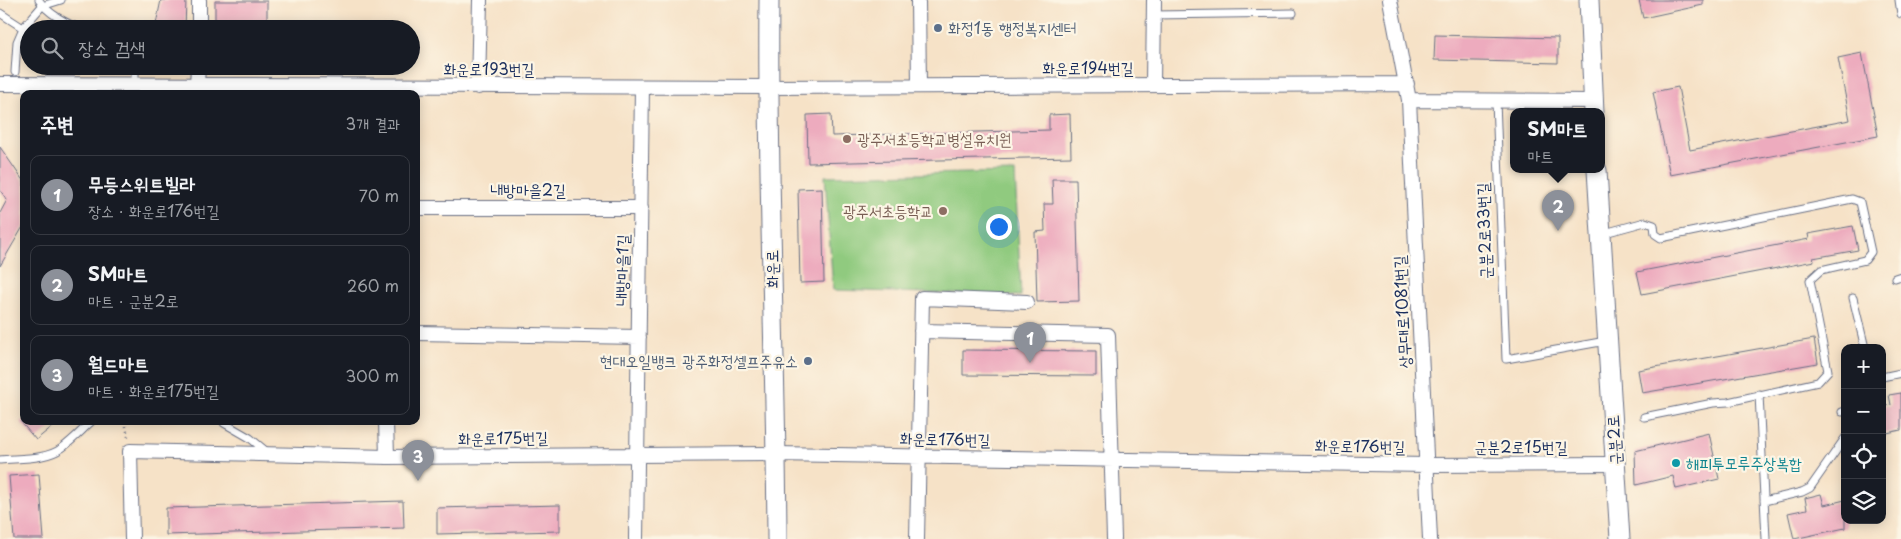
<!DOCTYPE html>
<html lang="ko">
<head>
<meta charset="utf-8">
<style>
	body { margin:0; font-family:"Playpen Sans","Poor Story",sans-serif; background:#20242c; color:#f1f3f6 }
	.controls { position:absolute; right:15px; bottom:15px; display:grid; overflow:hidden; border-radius:10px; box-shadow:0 2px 12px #0003 }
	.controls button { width:45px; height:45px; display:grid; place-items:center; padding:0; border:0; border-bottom:1px solid #363941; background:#171b24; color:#f1f3f6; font:25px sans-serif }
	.you { position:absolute; left:998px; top:226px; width:18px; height:18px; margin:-12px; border:4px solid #fff; border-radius:50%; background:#1a73e8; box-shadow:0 0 0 8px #1a73e833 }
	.badge { display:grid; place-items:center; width:32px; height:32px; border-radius:50%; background:#8c9099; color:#fff; font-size:16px; font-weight:700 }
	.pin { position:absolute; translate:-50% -41px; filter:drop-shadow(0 1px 2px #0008) }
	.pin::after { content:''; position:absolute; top:26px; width:18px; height:15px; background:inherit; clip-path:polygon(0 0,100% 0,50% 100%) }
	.popup { position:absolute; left:1510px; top:108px; width:95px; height:65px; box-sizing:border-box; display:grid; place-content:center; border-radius:10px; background:#171b24; filter:drop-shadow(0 1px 4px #0005); font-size:16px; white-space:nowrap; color:#9ea1a6 }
	.popup b { font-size:19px; color:#f1f3f6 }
	.popup::after { content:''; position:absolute; left:50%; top:100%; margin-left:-10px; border:10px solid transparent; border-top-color:#171b24 }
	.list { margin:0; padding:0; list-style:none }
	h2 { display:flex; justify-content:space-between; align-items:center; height:65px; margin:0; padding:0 20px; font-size:21px }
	h2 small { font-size:16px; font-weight:400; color:#9ea1a6 }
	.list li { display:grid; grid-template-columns:32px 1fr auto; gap:15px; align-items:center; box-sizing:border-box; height:80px; margin:0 10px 10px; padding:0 10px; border:1px solid #363941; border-radius:10px }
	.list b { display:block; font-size:19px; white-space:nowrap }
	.list p { margin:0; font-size:16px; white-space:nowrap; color:#9ea1a6 }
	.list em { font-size:16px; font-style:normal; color:#9ea1a6 }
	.icon { flex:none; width:28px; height:28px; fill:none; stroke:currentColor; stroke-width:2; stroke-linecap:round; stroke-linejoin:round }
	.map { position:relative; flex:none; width:1901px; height:539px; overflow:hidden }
	.search { position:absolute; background:#171b24; box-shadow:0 2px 12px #0003; left:20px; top:20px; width:400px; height:55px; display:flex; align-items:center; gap:12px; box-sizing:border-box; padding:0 18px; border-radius:28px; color:#9ea1a6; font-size:19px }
	.panel { position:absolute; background:#171b24; box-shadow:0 2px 12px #0003; left:20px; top:90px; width:400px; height:335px; border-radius:10px }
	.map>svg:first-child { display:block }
	.green { fill:#90ca7f; stroke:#567c6e }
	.building { fill:#edabbe }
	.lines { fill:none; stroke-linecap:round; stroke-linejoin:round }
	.lane-casing { stroke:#686e83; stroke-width:9 }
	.street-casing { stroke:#686e83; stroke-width:16 }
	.secondary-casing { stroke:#686e83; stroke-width:21 }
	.path { stroke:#686e83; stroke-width:2.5; stroke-dasharray:1 4; stroke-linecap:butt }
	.lane { stroke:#fff; stroke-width:7 }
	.street { stroke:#fff; stroke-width:14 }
	.secondary { stroke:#fff; stroke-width:19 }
	.service-dot { fill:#5c6f8a; stroke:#fcf5e5; stroke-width:2 }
	.education-dot { fill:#8d6e63; stroke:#fcf5e5; stroke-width:2 }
	.culture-dot { fill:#0f9aa8; stroke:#fcf5e5; stroke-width:2 }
	.labels { text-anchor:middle; stroke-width:4.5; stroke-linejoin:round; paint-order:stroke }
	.service-label { font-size:16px; fill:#4e5e75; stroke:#fcf5e5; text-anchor:start }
	.street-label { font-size:16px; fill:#1b2f5e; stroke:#fcf5e5 }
	.education-label { font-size:16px; fill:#785e54; stroke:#fcf5e5; text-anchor:start }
	.culture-label { font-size:16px; fill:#0d838f; stroke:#fcf5e5; text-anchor:start }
</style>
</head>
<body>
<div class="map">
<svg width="1901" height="539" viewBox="0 0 1901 539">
	<rect width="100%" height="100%" fill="#fcf5e5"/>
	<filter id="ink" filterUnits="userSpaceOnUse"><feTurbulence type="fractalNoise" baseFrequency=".02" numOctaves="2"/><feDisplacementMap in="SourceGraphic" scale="10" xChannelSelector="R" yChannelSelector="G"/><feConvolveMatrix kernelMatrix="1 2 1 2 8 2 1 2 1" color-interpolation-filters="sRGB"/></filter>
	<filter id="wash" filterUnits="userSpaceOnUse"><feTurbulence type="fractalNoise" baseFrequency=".0096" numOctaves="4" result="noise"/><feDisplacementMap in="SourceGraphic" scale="20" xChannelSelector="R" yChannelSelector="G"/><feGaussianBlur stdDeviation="1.12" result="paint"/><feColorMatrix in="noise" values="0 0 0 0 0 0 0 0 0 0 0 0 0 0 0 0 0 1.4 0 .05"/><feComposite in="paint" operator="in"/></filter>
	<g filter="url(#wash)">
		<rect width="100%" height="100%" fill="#f6e2c7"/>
		<path class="green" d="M1015,172L1021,296L833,290L825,176Z"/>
		<g id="blocks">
			<path class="building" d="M161,0H186L185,29H155Z
				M1639,0H1703V5L1643,18Z
				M215,1H267V29H215Z
				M1435,35L1558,38V63L1434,60Z
				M1862,53L1878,136L1670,175L1653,92L1678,87L1690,150L1850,120L1838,58Z
				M831,114L832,136L1049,130V115L1070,114L1071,157L808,163L807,115Z
				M0,147L24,182V225L0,266V213L7,200L0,190Z
				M1052,179H1076L1079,301L1037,302L1035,232L1045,231L1044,204H1053Z
				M822,188L824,282L800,283L798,189Z
				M1853,226L1858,250L1813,258L1814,261L1642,294L1637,272L1809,239L1808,234Z
				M1814,339L1818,363L1642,393L1638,370Z
				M963,350L1096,351V376L963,375Z
				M1901,393V430L1882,434V407L1891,405L1889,395Z
				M20,421H59L36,440Z
				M1709,433L1719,479L1676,489L1673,476L1636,485L1635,451Z
				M39,474L44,539H14L9,476Z
				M1821,494L1824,505L1845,500V528L1794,539L1788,513L1807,509L1805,498Z
				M403,501L404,528L166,535V508Z
				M560,505V531L437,534V508Z"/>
		</g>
	</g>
	<g filter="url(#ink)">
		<use href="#blocks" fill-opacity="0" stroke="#686e83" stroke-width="1"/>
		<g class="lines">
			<defs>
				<path id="lane" d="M39,0C47,13 68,25 83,29
					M1899,0L1901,14
					M0,13L23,28
					M1154,15L1293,13
					M15,72L17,42L23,28L42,6L61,0
					M135,77V66
					M1496,101L1506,359L1606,341
					M1601,234L1645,222L1654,225L1655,234L1661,238L1852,199L1860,202L1871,252L1865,260L1821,270L1810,280L1828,371L1818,382L1728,402L1713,403L1644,417
					M1895,278L1901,276
					M1853,298L1865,348
					M1882,377L1901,373
					M1759,394L1766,539
					M1842,412L1845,411
					M224,423L250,438L267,452
					M0,460C19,458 46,460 62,448C73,440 82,430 92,421
					M1764,501L1802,492L1810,488L1845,438"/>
				<path id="street" d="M918,0L919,86
					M1390,0L1409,100L1430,539
					M199,29V0
					M0,84L768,87L1407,84
					M197,85L198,66
					M1153,85L1154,0
					M478,87L480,0
					M1409,100L1594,101
					M416,208H641
					M921,331L1108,335L1114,539
					M416,333L639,337
					M386,421L387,457
					M132,539L130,451L387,457L776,454L1426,465L1615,464
					M636,539L642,87
					M917,539L922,298L1027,302"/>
				<path id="secondary" d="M769,0C767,180 776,359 777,539
					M1589,0L1594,112
					M1597,170L1620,539"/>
			</defs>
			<use href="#lane" class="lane-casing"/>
			<use href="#street" class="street-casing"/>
			<use href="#secondary" class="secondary-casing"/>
			<path class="path" d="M125,421L128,437"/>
			<use href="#lane" class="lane"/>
			<use href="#street" class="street"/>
			<use href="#secondary" class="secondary"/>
		</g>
	</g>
	<g class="service-dot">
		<circle cx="938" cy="28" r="5"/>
		<circle cx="808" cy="361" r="5"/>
	</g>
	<g class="education-dot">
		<circle cx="847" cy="139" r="5"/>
		<circle cx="943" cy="211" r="5"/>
	</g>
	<circle class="culture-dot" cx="1676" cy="463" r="5"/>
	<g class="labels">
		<g class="service-label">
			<text x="948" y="34">화정1동 행정복지센터</text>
			<text x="798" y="367" text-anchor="end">현대오일뱅크 광주화정셀프주유소</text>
		</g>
		<g class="street-label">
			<text x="1088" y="74">화운로194번길</text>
			<text x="489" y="75">화운로193번길</text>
			<text x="528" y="196">내방마을2길</text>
			<text transform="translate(1484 231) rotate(-92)" y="6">군분2로33번길</text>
			<text transform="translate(772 269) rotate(-91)" y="6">화운로</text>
			<text transform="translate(622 270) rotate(-89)" y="6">내방마을1길</text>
			<text transform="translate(1402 312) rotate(-93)" y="6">상무대로1081번길</text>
			<text transform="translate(503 438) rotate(-1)" y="6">화운로175번길</text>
			<text transform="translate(945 439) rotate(1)" y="6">화운로176번길</text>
			<text transform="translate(1614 440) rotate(-94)" y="6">군분2로</text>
			<text transform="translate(1360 446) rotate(1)" y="6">화운로176번길</text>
			<text x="1521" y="453">군분2로15번길</text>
		</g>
		<g class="education-label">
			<text x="857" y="145">광주서초등학교병설유치원</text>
			<text x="933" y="217" text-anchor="end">광주서초등학교</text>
		</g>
		<g class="culture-label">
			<text x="1686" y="469">해피투모루주상복합</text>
		</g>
	</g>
</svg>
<div class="controls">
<button>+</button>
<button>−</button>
<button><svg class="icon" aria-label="locate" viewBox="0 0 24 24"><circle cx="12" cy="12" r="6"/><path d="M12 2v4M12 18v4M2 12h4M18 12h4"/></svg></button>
<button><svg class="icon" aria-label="layers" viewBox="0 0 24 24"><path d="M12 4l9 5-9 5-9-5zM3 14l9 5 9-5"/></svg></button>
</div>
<div class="you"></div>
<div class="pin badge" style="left:1030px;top:363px">1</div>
<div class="pin badge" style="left:1558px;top:231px">2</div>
<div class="popup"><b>SM마트</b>마트</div>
<div class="pin badge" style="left:418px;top:481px">3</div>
<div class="search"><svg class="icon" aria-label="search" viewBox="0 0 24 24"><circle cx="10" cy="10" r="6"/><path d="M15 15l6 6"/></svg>장소 검색</div>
<section class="panel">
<h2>주변<small>3개 결과</small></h2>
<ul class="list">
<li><span class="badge">1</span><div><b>무등스위트빌라</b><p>장소 · 화운로176번길</p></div><em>70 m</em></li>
<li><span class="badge">2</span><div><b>SM마트</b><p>마트 · 군분2로</p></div><em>260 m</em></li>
<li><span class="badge">3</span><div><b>월드마트</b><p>마트 · 화운로175번길</p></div><em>300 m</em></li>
</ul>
</section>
</div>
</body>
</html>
